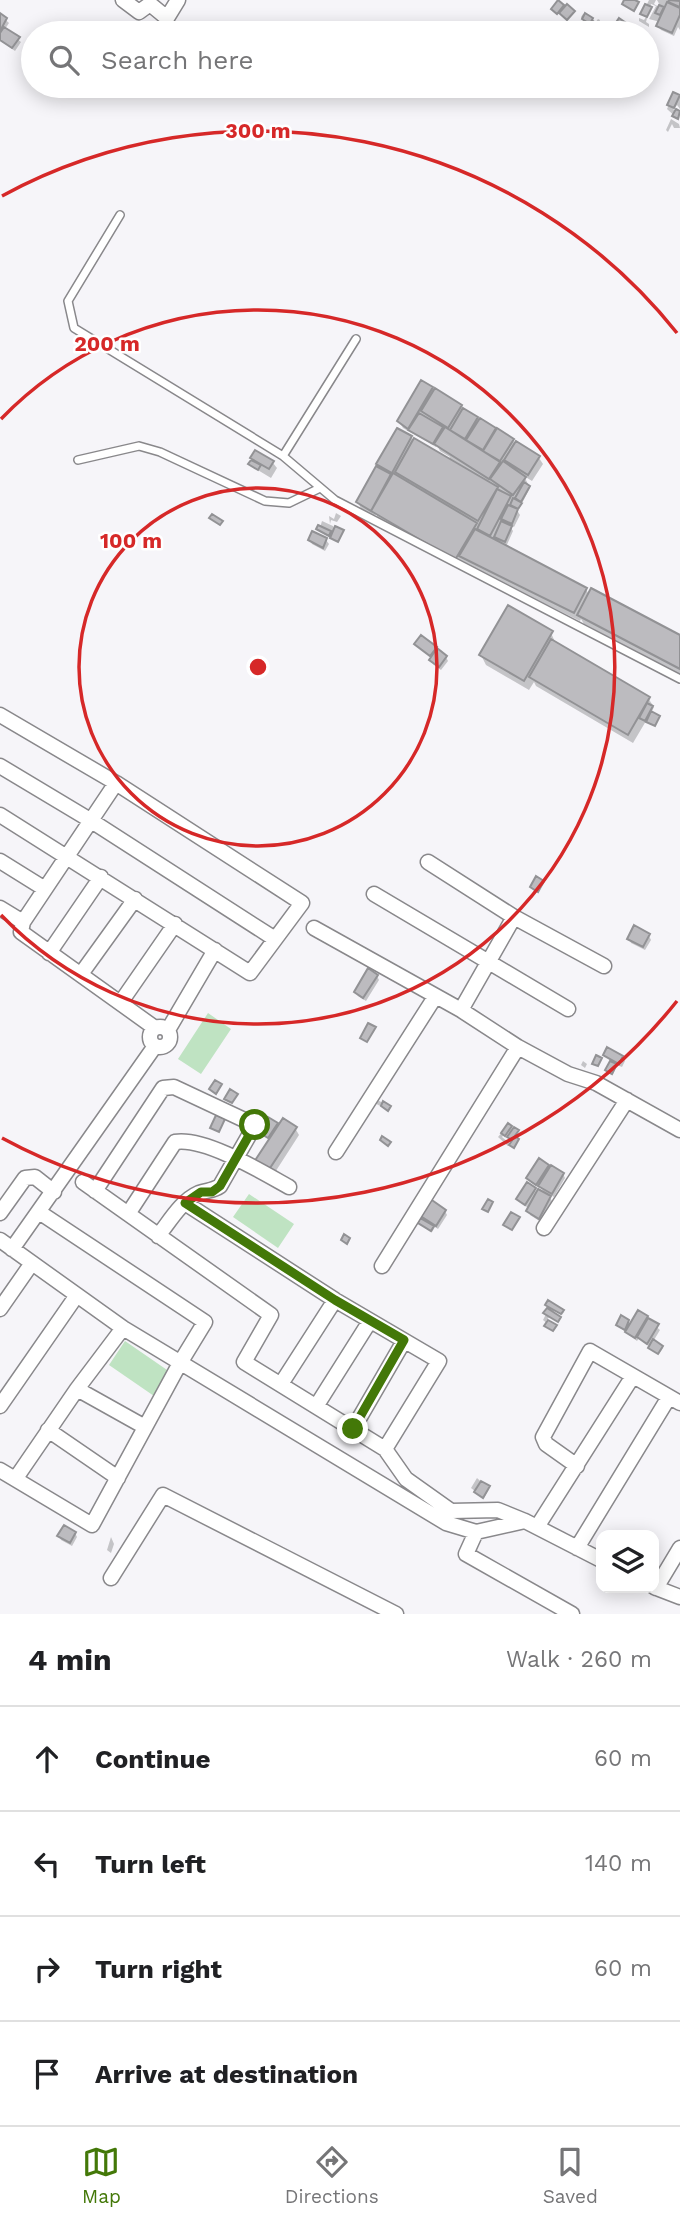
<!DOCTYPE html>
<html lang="en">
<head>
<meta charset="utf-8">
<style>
	body { margin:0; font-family:"Work Sans",sans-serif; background:#f2f2f2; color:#202124 }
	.controls { position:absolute; right:21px; bottom:21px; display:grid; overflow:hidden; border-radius:14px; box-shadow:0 4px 18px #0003 }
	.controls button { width:63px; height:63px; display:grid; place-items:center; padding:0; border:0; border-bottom:2px solid #e0e0e0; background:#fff; color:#202124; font:35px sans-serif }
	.stop { position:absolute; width:21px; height:21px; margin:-16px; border:5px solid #437808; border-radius:50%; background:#fff }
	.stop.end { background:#437808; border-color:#fff; box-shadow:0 2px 7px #0008 }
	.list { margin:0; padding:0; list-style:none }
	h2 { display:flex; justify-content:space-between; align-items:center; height:91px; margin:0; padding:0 28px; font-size:30px }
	h2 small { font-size:23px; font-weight:400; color:#757577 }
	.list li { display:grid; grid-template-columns:46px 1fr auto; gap:21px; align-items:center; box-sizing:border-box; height:105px; padding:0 28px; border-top:2px solid #e0e0e0 }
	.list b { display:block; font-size:26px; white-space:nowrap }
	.list em { font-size:23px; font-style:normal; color:#757577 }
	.icon { flex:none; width:38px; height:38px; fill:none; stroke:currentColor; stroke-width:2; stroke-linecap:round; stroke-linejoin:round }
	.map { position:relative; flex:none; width:680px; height:1614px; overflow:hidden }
	.search { position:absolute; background:#fff; box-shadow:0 4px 18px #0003; left:21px; right:21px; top:21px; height:77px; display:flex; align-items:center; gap:18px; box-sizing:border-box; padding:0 24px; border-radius:38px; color:#757577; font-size:26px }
	.sheet { height:511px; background:#fff }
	nav { display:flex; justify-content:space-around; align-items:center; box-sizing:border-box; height:98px; border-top:2px solid #e0e0e0; background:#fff; font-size:19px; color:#757577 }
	nav a { display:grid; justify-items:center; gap:4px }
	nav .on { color:#437808 }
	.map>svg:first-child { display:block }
	.green { fill:#bfe3c2 }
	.shadow { fill:#0003; fill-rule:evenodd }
	.building { fill:#bcbbbf; stroke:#929295; stroke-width:2 }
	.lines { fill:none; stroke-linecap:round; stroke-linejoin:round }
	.service-casing { stroke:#89888b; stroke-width:10 }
	.minor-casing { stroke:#89888b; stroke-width:17 }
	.service { stroke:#fff; stroke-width:7 }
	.minor { stroke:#fff; stroke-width:14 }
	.route { stroke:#437808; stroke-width:9 }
	.ring { fill:none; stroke:#d62828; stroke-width:3.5 }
	.centre { fill:#d62828; stroke:#fff; stroke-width:3.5 }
	.ring-label { font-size:21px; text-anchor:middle; font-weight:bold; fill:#d62828; stroke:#fff; stroke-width:5; stroke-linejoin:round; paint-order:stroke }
</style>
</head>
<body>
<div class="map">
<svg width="680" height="1614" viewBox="0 0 680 1614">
	<rect width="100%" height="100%" fill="#f6f5f9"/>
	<path class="green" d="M208,1013L231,1029L201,1074L178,1059Z
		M249,1194L294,1224L278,1248L233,1217Z
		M125,1341L170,1372L154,1396L109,1365Z"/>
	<path class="shadow" d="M649,0H656L654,4L662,9L657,0H680V30L678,27L674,36L661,30L658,26L660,22L649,19L656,6L651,4L646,22L649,24V27L639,21V18L644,20L646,17L642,14Z
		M583,14L592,19L595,23L598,19L600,20L598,26L601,31H604L609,24L613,29L631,28L633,33H613L612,28L607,33H589L578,26L581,22H584L581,17ZM587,20L593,24L590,29L584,25Z
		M0,15L9,23L5,29L21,42L15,51L0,40Z
		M674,94L680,98V109L677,105L673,109L680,113L679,120L667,109Z
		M671,119L679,124L680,128H674L672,124L668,132L666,130Z
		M432,388L434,392L435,390L461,407L513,440L515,445L539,458L543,464L532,481L524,476L530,488L519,509L515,507L520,515L514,527L509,525L513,531L506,547L586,589L589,595L680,637V674L584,624L581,619L580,621L464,564L379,520L376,514L375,516L361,509L358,502L383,471L378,464L411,438L414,442L448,460L450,457L440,451L437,445L436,447L403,428L399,421Z
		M253,458L273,463L277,468L271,478L251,466L256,465Z
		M336,513L341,516L337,522L331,520L330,524L329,516L334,519Z
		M322,521L333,526L335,530L343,532L339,542L330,535L319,531Z
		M310,540H326L329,544L325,551L312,544Z
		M551,633L556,644L648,698L654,707L651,713L658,717L653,725L646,721L633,743L536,686L534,682L529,690L486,665L481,655Z
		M421,638L446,657L448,661L441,670L433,664L432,658L419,648L416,644Z
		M649,936L651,940L645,950L631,943L629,939Z
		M377,976L379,980L366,1001L358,996L356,992Z
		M605,1055L622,1057L625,1061L622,1067L617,1065L613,1074L607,1070L611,1061Z
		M583,1061L587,1064L585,1068L581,1065Z
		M374,1098L390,1107L389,1111L373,1102Z
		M277,1125L279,1128H295L299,1135L272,1177L260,1169L271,1141L261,1132Z
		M508,1125L510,1127L502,1137L515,1148L509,1144L508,1146L498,1137Z
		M548,1166L550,1170L563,1174L565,1178L554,1197L547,1193L552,1201L541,1222L530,1215L529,1209L518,1199L535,1190L537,1194L546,1195L540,1186L539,1188L528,1178Z
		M445,1211L447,1215L438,1229L435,1227L432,1232L420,1223L426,1224L421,1215Z
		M549,1303L564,1312L562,1315L555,1310L552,1313L560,1318L559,1322L550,1316L546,1321L555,1326L554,1331L547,1327L548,1324L543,1320L548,1310H554L548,1306Z
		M639,1312L660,1330L654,1340L663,1348L659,1354L639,1338L637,1341L618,1326L628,1322L631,1326Z
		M477,1478L489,1489L484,1498L471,1488Z
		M75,1533L77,1537L72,1546L61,1540L59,1536Z
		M111,1537L114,1544L111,1553L107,1550Z"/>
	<path class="building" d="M558,0L564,5L557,14L551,9Z
		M624,0H635L639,2L634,11L622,4Z
		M669,0L680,1V7L668,2Z
		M667,2L680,8V15L672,33L656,26Z
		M567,4L575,11L567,20L559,13Z
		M645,4L652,7L647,17L640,14Z
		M659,5L664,7L660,15L655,13Z
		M0,13L7,18L0,31Z
		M585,13L593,18L590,24L582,19Z
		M619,18L632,27L628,33H616L611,30Z
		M593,21L600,26L597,30L590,26Z
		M4,27L20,37L12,48L0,40V33Z
		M673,92L680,95L674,108L667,105Z
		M676,109L680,111L678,119L672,116Z
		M421,380L433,387L408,429L397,421Z
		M435,388L462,405L448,428L421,411Z
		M463,408L478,417L465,439L450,430Z
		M419,413L443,427L433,444L408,430Z
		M480,418L496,428L483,450L466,440Z
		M445,427L500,462L489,479L434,444Z
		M397,428L412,436L392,473L376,464Z
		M497,428L514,439L500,461L483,451Z
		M414,438L498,487L478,521L395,472Z
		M516,441L540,456L528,475L504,460Z
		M255,450L274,461L269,469L250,458Z
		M251,460L261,465L258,470L248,464Z
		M503,461L526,477L513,495L490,479Z
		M376,466L391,474L371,511L356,502Z
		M393,473L477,523L455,560L371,511Z
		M524,482L530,486L521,502L515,498Z
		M497,489L511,496L490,536L477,529Z
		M513,498L522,503L518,509L510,505Z
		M508,505L518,509L512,524L501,519Z
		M212,514L223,521L220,525L209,518Z
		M501,521L512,526L505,542L494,537Z
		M318,525L331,531L329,536L316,529Z
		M335,526L344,530L338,542L330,538Z
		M475,529L587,588L574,613L459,556Z
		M312,531L327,538L323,548L308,540Z
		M591,588L680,635V669L577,615Z
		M508,605L553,631L524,681L479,655Z
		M421,635L437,647L430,656L414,644Z
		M551,639L650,697L628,735L529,677Z
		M437,648L447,656L439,667L429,660Z
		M647,703L653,706L645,721L639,718Z
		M651,711L660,716L655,726L646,722Z
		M536,876L544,881L538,892L530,887Z
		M634,925L650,934L643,947L627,939Z
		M368,968L378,975L363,998L354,992Z
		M368,1023L376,1027L367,1042L360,1038Z
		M607,1047L623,1056L619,1064L603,1055Z
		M596,1055L602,1058L598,1066L592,1064Z
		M610,1061L617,1064L612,1074L605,1070Z
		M215,1080L222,1084L216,1094L209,1089Z
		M230,1089L238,1094L232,1103L224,1099Z
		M383,1101L391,1106L388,1111L381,1106Z
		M216,1115L225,1119L219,1132L210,1128Z
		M268,1117L278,1123L268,1138L258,1132Z
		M283,1118L297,1127L268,1171L254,1162Z
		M508,1123L512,1126L505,1136L501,1133Z
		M514,1127L519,1130L512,1140L507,1137Z
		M382,1136L391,1142L388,1146L380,1140Z
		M515,1136L519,1139L514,1148L509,1145Z
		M539,1158L549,1165L536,1185L526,1178Z
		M551,1165L564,1173L552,1194L538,1186Z
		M527,1182L536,1188L525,1205L516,1199Z
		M538,1189L551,1196L539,1219L526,1211Z
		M429,1198L446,1210L436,1226L419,1215Z
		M488,1199L493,1202L488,1212L482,1209Z
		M511,1212L520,1217L512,1230L503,1225Z
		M420,1218L434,1226L431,1231L418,1223Z
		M344,1234L350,1238L347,1244L341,1240Z
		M548,1300L564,1310L561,1314L545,1305Z
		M547,1308L561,1317L558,1322L543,1313Z
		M638,1310L648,1316L635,1338L625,1332Z
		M621,1315L629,1320L625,1330L616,1325Z
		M648,1318L659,1324L647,1344L637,1337Z
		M548,1320L557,1325L553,1331L544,1326Z
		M653,1339L663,1346L658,1354L648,1348Z
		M481,1481L490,1486L483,1498L474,1492Z
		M64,1525L76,1532L70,1543L57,1536Z"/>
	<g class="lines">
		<defs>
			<path id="service" d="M120,215L68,301L74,328L283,456
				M356,339L283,456L335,500L680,679
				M78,460L139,446L160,452L265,501L289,503L320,488"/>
			<path id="minor" d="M123,0L139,12L150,4L167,18L178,0
				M0,715L116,783L302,903L250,973L0,815
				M0,766L90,820L275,939
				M116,783L23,922L21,932L155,1028
				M0,861L45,889
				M428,862L514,917L604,966
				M374,894L568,1009
				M0,908L23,922
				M314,928L461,1010L518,1047L568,1074L596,1083L680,1130
				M49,953L101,877
				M81,974L135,899
				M121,1002L175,924
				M461,1010L514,917
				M150 1037a10 10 0 1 1 20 0a10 10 0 1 1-20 0Z
				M168,1030L215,950
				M336,1152L435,997
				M83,1182L271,1315L244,1362L385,1449L406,1479L451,1511L498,1510L525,1521L601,1560
				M95,1191L163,1088L174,1087L255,1125L220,1186C213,1191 207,1190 199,1193C181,1201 170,1221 158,1236
				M185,1203L335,1300L439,1361L385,1449
				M0,1213L25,1178L35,1177L54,1192
				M128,1214L175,1142C205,1137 262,1172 289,1187
				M544,1228L627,1100
				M0,1240L123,1328L446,1523L476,1532L525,1521
				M12,1249L155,1046
				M382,1266L518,1047
				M0,1309L32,1263
				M281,1384L335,1300
				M77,1389L145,1427
				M317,1405L370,1321
				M0,1406L77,1295
				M353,1429L404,1341
				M48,1430L118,1478
				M577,1466L546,1444L543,1437L590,1351L680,1403
				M0,1470L92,1525L180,1363L205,1322L39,1212
				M16,1478L77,1389L123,1328
				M537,1527L633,1376
				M476,1532L466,1554L572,1614
				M577,1548L669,1397
				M111,1578L163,1495L396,1614
				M654,1587L680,1597
				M656,1588L680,1548"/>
		</defs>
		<use href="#service" class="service-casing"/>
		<use href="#minor" class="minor-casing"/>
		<use href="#service" class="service"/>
		<use href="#minor" class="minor"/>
	</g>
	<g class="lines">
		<path class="route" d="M255,1125L220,1186L212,1192H201L185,1203L335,1300L404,1340L353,1429"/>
	</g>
	<g class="ring">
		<circle cx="258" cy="667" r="179"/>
		<path d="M1 419A357 357 0 1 1 1 915"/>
		<path d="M677 1001A536 536 0 0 1 2 1138M2 196A536 536 0 0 1 677 333"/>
	</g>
	<circle cx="258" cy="667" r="10" class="centre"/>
	<g class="ring-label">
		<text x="258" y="138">300 m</text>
		<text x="107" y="351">200 m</text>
		<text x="131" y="548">100 m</text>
	</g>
</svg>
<div class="controls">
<button><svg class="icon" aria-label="layers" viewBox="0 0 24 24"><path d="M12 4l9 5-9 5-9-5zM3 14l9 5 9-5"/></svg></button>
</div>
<div class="stop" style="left:255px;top:1125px"></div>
<div class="stop end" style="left:353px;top:1429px"></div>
<div class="search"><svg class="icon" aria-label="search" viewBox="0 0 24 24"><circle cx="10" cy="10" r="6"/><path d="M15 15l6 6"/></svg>Search here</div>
</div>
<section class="sheet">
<h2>4 min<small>Walk · 260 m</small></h2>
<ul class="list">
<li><svg class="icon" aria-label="ahead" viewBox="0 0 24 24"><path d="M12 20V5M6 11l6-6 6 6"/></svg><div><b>Continue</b></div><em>60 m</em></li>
<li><svg class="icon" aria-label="left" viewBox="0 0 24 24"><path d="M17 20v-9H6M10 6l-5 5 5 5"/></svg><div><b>Turn left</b></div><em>140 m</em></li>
<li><svg class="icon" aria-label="right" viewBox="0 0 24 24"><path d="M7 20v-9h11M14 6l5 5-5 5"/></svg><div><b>Turn right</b></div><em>60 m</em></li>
<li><svg class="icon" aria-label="arrive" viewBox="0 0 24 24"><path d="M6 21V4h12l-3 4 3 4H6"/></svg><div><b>Arrive at destination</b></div></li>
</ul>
</section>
<nav>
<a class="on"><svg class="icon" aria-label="map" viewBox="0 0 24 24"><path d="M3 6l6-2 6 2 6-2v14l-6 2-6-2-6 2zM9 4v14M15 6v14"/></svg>Map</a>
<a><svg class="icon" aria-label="directions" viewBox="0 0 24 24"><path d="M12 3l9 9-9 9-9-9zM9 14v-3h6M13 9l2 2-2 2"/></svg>Directions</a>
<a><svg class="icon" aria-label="saved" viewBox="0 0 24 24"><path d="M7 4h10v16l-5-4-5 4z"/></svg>Saved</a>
</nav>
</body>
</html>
